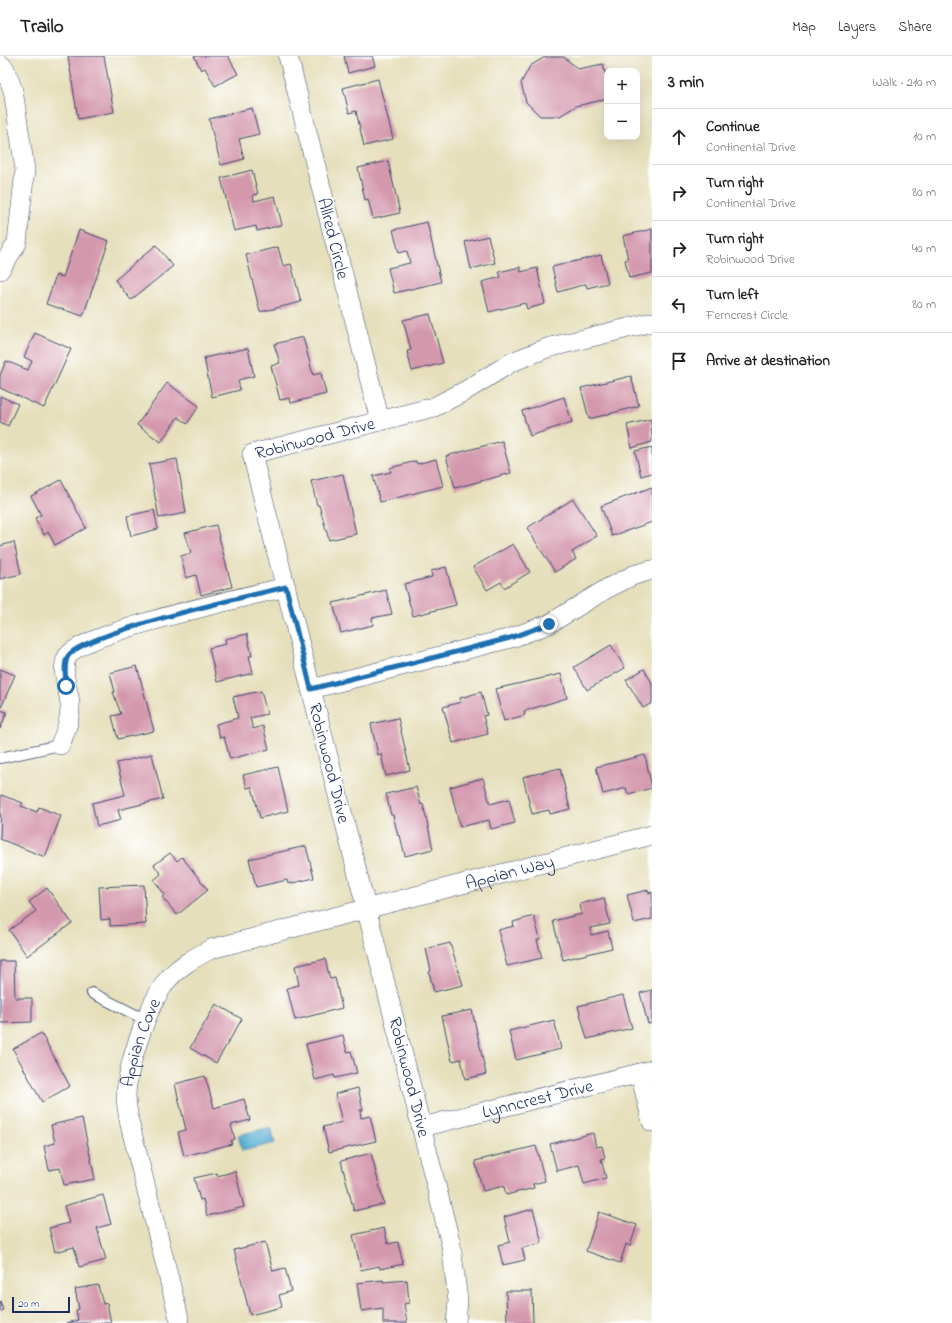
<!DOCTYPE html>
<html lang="en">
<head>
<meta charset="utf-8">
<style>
	body { margin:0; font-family:"Indie Flower",sans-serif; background:#f6f6f6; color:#222 }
	.controls { position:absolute; right:12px; top:12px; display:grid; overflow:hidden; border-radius:8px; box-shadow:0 4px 16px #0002 }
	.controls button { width:36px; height:36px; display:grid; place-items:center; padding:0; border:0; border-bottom:1px solid #e0e0e0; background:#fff; color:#222; font:20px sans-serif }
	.scale { position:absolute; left:12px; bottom:10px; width:58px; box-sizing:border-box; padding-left:4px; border:2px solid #1b2f5e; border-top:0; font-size:11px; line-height:14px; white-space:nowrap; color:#1b2f5e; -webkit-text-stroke:3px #fff; paint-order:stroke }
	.stop { position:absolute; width:12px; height:12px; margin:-9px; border:3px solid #1f6fb2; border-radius:50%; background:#fff }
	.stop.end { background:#1f6fb2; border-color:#fff; box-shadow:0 1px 4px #0008 }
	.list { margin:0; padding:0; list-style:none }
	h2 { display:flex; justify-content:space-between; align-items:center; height:52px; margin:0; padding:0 16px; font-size:17px }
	h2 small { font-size:13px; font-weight:400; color:#767676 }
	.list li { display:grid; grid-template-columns:26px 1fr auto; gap:12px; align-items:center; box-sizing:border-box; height:56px; padding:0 16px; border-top:1px solid #e0e0e0 }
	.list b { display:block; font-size:15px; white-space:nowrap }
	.list p { margin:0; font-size:13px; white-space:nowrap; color:#767676 }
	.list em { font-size:13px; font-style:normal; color:#767676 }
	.icon { flex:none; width:22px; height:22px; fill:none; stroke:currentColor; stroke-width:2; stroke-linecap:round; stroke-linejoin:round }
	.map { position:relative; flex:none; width:652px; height:1267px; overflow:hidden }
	header { display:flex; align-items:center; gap:24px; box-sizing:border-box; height:56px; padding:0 20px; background:#fff; border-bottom:1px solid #e0e0e0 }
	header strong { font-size:19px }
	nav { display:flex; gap:22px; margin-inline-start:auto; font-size:14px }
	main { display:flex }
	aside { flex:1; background:#fff }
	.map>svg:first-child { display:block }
	.water { fill:#55add2; stroke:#386e98 }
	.building { fill:#d498ad }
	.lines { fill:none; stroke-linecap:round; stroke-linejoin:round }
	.lane-casing { stroke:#39496c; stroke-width:12 }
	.street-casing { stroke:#39496c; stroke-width:20 }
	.lane { stroke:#fff; stroke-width:10 }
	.street { stroke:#fff; stroke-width:19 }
	.route { stroke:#1f6fb2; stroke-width:5 }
	.labels { text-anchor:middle; stroke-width:3.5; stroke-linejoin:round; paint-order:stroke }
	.street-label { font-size:18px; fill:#1b2f5e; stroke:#fff }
</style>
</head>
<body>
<header>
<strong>Trailo</strong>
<nav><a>Map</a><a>Layers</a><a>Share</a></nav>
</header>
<main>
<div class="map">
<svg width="652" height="1267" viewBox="0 0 652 1267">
	<rect width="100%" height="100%" fill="#fff"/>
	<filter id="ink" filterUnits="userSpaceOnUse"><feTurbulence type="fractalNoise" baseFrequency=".025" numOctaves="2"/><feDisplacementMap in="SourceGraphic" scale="8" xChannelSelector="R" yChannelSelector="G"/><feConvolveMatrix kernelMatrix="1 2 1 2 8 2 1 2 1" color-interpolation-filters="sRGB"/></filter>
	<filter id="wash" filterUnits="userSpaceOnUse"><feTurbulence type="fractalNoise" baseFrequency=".012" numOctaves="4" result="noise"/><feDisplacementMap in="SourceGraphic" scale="16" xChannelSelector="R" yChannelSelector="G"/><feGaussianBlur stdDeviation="0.9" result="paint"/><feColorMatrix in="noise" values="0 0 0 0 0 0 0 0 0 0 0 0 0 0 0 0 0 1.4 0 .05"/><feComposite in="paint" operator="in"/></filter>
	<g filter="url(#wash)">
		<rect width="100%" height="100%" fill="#e6dfbb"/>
		<path class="water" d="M271,1071L275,1087L242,1095L238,1079Z"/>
		<g id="blocks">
			<path class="building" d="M68,0H104L114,56L78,63Z
				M194,0H228L238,18L215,30L205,12L201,14Z
				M344,0H372L375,10L348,17Z
				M545,1H564L578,13L603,8L607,26V43L576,50L560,60H540L526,46L521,27L530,10Z
				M378,23L393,83L364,90L356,55L349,57L343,32Z
				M252,52L259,78L239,83L244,103L221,109L209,63Z
				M388,105L400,157L373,163L368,143L365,144L358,112Z
				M252,114L258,138L253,139L254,145L275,140L282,169L257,175L256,170L234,175L221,122Z
				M427,166L441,226L394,237L388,212L410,207L407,195L399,197L393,174Z
				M652,173V217L629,222L625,204L628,203L623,180Z
				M79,174L109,185L83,260L46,248L56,219L63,221Z
				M488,180L495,207L471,213L465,186Z
				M156,189L173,210L131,244L115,224Z
				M278,191L283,210L291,208L301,246L260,256L246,199Z
				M601,199L608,227L587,232L586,228L558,236L552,211Z
				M520,211L521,216L537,212L545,248L527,253L525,247L489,256L482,226L501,221L499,216Z
				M430,258L443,307L412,315L407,295L411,294L403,264Z
				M35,277L71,293L44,352L0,332V319L6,305L28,314L32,305L24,301Z
				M303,281L313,319L321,317L326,338L291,347L290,342L280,344L271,310L280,307L274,288Z
				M248,292L254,320L238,324L240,334L212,341L204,302Z
				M631,320L639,350L589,363L581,332Z
				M167,327L199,350L187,368L178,361L161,386L137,369Z
				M0,340L18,348L8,370L0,366Z
				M564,341L572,366L530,380L522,355Z
				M651,363L652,386L632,392L627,369Z
				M502,385L511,417L455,432L446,400Z
				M652,391V417L641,420L635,395Z
				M177,403L186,457L159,462L149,408Z
				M436,403L443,430L380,446L373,420L391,416L390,412L416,405L417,408Z
				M343,418L356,478L329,484L319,449H317L311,425Z
				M61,424L86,472L55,489L48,476L44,479L35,462L41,459L31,440Z
				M652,431V466L612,480L601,450Z
				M573,443L597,480L572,496L576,503L555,516L527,472Z
				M154,454L158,473L131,480L127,460Z
				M216,469L232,531L201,539L196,519L186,522L181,500L191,497L185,477Z
				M14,486L21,518L0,523V490Z
				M513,488L530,516L504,532L501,526L487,534L473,511Z
				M446,511L456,549L413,560L404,528L432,521L431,515Z
				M386,534L392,558L372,562L373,569L341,577L333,547Z
				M247,578L252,600H249L253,617L217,626L209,592L226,588L225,583Z
				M611,589L625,612L587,634L574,611Z
				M137,610L154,675L118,683L112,660L121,658L113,636H115L110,617Z
				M0,613L15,619L0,654L7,656L0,673Z
				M644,613L652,627V647L643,652L626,624Z
				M561,618L567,642L524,655L525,659L504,665L495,633Z
				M261,635L267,658L250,662L253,673L263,670L269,693L230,703L224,681L220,682L216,668L238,662L233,641Z
				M481,636L487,659L483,660L488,678L453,687L443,651L461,646L460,642Z
				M398,662L410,714L386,720L381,698L378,699L371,668Z
				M152,698L163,743L118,754L121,764L97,770L92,747L125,739L117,707Z
				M645,699L652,732L628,738L626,732L603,738L596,711Z
				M278,711L288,755L260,762L252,731L247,732L243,719Z
				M560,712L570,753L550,758L549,754L532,758L523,721Z
				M483,722L490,748L509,743L515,767L491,773L489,764L460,771L450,731Z
				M416,731L421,749L423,748L433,793L405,800L400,779L398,780L393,759H391L386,738Z
				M1,739L23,747L21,750L37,756L39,751L61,760L45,801L0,783Z
				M306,790L314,822L288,828L287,824L256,831L249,803Z
				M170,797L177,805L182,801L208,834L177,859L162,841L165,839L154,824L161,818L154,809Z
				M144,829L146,868L110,870V863L101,864L99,831Z
				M47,832L72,867L27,900L9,874L36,855L29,846Z
				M648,834V837L652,836V863L634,867L627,839Z
				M604,842L610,868L590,872L591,879L608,875L612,892L563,904L553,865L582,858L580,848Z
				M534,860L540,883L537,884L542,902L507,910L498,874L514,870L513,866Z
				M450,887L463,929L434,936L429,916L431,915L426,893Z
				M325,903L330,923L335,922L342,952L295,964L287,932L299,929L295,910Z
				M0,905H14L15,942H32V966L0,967Z
				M652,934V967L648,968L640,937Z
				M623,939L632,972L587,983L578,950Z
				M216,948L242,963L216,1007L190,992Z
				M472,954L486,1018L465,1023L461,1003L452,1005L442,960Z
				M554,964L561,993L516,1004L509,975Z
				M41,977L70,1030L42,1046L13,993Z
				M343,979L347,996L351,995L357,1017L335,1022L334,1019L315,1024L306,988Z
				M205,1020L214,1052L244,1043L250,1064L231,1069L235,1083L231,1085L232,1088L184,1100L178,1076L186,1074L175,1028Z
				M358,1032L363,1054H360L361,1062L370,1060L376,1085L329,1096L323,1071L342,1066L335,1038Z
				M82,1062L95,1123L64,1129L60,1112L49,1114L44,1090L55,1087L51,1069Z
				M593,1077L596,1091L602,1090L605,1102L601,1103L606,1122L584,1128L579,1109L557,1115L550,1088Z
				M536,1090L545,1125L533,1128L534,1132L506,1139L504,1130L483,1135L475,1105Z
				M371,1097L384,1148L354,1155L341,1105Z
				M235,1115L244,1151L207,1160L203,1143L200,1144L194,1122L217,1117L218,1120Z
				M103,1139L111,1168L97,1172L106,1204L79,1211L74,1191L55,1196L49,1172L69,1167L64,1150Z
				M533,1153L542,1187L522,1192L525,1204L503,1209L498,1189L510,1186L504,1161Z
				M599,1156L637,1169L630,1190L626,1188L620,1207L586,1195Z
				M384,1172L388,1188L398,1186L403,1208L380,1213L379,1210L361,1214L353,1179Z
				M265,1186L273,1215L285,1212L291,1235L279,1239L282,1251L250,1259L234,1194Z
				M383,1224V1226L407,1224L409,1247L404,1248L407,1267H383V1252L361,1255L357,1227Z
				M98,1229L103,1248L107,1247L111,1267H67L78,1264L76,1254L79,1253L75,1233Z
				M506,1235H532L533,1267H507Z
				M0,1245L3,1254L0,1255Z"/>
		</g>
	</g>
	<g filter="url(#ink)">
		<use href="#blocks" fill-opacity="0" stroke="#39496c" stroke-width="1"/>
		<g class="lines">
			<defs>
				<path id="lane" d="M0,702L60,689
					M92,937L146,964"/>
				<g id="street">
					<path id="s1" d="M288,0L380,365"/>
					<path d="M0,8L5,13L13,34L25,114L17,187L0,214"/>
					<path d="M311,633L511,582L549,568L608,532L634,519L652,514"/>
					<path d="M60,689C65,677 71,663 70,648C69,634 60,615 67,601C80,577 253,539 286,531"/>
					<path d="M640,1017L652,1066"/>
					<path id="s2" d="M422,1071L652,1014"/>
					<path id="s3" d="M179,1262L130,1069C128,1059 126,1048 126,1038C128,1008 147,952 165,927C177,911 194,902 211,893L652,779"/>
					<path id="s4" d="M456,1267L458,1245L451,1189L252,398L434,351L465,335L512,306L547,292L652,266"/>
				</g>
			</defs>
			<use href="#lane" class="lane-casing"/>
			<use href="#street" class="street-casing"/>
			<use href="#lane" class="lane"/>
			<use href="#street" class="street"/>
		</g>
	</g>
	<g class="lines" filter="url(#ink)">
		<path class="route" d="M66,630C66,621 63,608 68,600C83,577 252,539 286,531L311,633L510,582L549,568"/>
	</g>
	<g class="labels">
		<g class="street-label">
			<text dy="6" stroke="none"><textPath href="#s1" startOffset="188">Allred Circle</textPath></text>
			<text dy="6" stroke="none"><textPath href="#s4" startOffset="959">Robinwood Drive</textPath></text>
			<text transform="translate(330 707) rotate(76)" y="6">Robinwood Drive</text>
			<text dy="6" stroke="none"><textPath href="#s3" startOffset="715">Appian Way</textPath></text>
			<text dy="6" stroke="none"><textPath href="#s3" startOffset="284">Appian Cove</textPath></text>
			<text transform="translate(410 1021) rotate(76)" y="6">Robinwood Drive</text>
			<text dy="6" stroke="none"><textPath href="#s2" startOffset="119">Lynncrest Drive</textPath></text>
		</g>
	</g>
</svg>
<div class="controls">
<button>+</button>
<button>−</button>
</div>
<div class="scale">20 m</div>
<div class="stop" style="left:66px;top:630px"></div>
<div class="stop end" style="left:549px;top:568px"></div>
</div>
<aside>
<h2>3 min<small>Walk · 210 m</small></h2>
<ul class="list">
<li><svg class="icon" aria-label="ahead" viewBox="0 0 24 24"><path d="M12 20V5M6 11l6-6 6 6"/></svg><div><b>Continue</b><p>Continental Drive</p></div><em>10 m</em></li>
<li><svg class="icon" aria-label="right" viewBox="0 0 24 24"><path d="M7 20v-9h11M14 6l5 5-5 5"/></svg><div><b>Turn right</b><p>Continental Drive</p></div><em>80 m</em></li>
<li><svg class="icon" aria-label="right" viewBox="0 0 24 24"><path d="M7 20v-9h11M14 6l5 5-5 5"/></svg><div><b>Turn right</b><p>Robinwood Drive</p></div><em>40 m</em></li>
<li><svg class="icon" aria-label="left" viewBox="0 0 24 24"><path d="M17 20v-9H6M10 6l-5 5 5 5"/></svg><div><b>Turn left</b><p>Ferncrest Circle</p></div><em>80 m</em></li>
<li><svg class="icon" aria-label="arrive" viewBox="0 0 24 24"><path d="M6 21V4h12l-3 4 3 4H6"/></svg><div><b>Arrive at destination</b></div></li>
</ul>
</aside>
</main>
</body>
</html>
